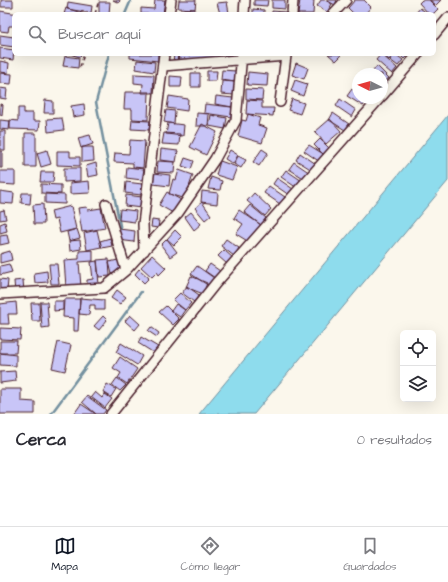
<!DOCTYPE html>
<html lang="es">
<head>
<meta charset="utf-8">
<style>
	body { margin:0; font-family:"Architects Daughter",sans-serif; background:#f2f2f3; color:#2b2b33 }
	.controls { position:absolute; right:12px; bottom:12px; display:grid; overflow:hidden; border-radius:6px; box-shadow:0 4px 16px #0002 }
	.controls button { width:36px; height:36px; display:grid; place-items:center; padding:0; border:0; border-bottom:1px solid #e1e1e2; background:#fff; color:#2b2b33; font:20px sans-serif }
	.compass { position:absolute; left:352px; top:68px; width:36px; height:36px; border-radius:50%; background:#fff; box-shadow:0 4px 16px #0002; rotate:275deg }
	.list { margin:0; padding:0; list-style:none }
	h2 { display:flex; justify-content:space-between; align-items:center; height:52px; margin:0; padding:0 16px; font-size:17px }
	h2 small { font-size:13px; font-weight:400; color:#7c7c81 }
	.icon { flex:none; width:22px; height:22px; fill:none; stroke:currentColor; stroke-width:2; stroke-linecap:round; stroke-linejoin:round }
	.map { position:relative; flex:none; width:448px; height:414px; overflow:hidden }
	.search { position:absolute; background:#fff; box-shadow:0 4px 16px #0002; left:12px; right:12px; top:12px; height:44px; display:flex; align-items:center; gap:10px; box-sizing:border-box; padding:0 14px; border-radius:6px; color:#7c7c81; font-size:15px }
	.sheet { height:112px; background:#fff }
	nav { display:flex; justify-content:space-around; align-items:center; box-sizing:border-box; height:56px; border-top:1px solid #e1e1e2; background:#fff; font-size:11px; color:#7c7c81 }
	nav a { display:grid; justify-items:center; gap:2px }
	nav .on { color:#111827 }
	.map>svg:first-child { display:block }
	.water { fill:#8edced; stroke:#73909f }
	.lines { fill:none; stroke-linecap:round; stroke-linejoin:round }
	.stream { stroke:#73909f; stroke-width:2.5 }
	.building { fill:#c8c5f7; stroke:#4a1f2b }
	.minor-casing { stroke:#4a1f2b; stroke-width:12 }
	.path { stroke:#4a1f2b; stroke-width:1.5; stroke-dasharray:4 3; stroke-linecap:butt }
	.minor { stroke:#fbf7ec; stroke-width:9 }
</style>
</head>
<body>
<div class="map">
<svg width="448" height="414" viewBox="0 0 448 414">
	<rect width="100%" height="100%" fill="#fbf7ec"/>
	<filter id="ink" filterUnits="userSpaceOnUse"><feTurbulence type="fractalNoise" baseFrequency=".025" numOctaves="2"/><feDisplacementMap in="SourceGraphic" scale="8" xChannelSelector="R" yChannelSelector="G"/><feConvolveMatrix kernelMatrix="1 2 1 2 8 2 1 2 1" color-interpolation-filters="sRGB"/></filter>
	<g filter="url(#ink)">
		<path class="water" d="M448,115V181L254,414H199Z"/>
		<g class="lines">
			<path class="stream" d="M125,14L131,0
				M109,54L96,102L121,231
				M122,238L126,255
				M51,414L141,292"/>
		</g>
		<path class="building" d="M1,0H13V7H1Z
			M113,0H120L119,3Z
			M155,0H165L163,14H141V8L154,9Z
			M179,0H196L195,9L178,8Z
			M254,0H268L267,6L254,5Z
			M272,0H285V9L272,8Z
			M300,0H314L313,14H298Z
			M321,0H325L332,4L327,12L317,6Z
			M326,0H337L335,5Z
			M355,0H364L371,7L365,14H354L348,8Z
			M422,0H429L438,9L433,14H429L419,3Z
			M430,0H441L436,5Z
			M68,2L92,6L91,13L67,9Z
			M99,2H110L109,14H99Z
			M227,2L229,13L220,14L217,3Z
			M66,8L75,11L86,14H64Z
			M420,8L428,14H415Z
			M184,9H195L194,14H184Z
			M253,9L264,10V14H253Z
			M0,11L18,14H14V26H9L8,32L0,31Z
			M272,11L286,12L285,14H272Z
			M0,35L14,37V47L0,45Z
			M0,48L14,50L13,60L0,58Z
			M69,54H81L80,57Z
			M130,54H158V61L130,58Z
			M174,54H178L177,63H173Z
			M178,54H218L219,59L179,62Z
			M220,54H239V57L220,58Z
			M328,54H339L341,56L336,61Z
			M381,54L397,68L392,74L376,60Z
			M382,54H394L389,60Z
			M395,54L403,60L398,66L390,60Z
			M399,54H409L404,59Z
			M65,56L79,58L78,68L63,66Z
			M137,60L155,62L154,72L136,69Z
			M0,61L9,63L8,73L0,72Z
			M296,63L308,68L304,79L292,75Z
			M377,66L389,78L384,82L382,80V74H376L373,71Z
			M222,70L236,71L235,82L221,80Z
			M207,71H217L216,81H207Z
			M248,72L268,74L267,86L247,85Z
			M0,73L12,74L11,84L0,83Z
			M191,73H200V87H191Z
			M134,74L154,75L153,93H142L143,84L134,83Z
			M170,76L182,77L181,87H170Z
			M295,80L307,84L303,96L291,91Z
			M222,81L236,82L234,95L221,94Z
			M358,82V91L354,88Z
			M0,88L7,89L6,99L0,98Z
			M246,89L263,90L262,100L246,99Z
			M352,89L358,93V98L368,100L363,106L347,96Z
			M125,92H149L148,120L132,119V109H124Z
			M169,96L188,99L187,111L167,108Z
			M216,96L233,98L232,107L215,104Z
			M292,99L304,103L300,114L288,110Z
			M340,99L356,110L352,117L336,106Z
			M45,100L53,101V113H44Z
			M247,100L262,101V108H274L273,116L246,114Z
			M0,104L3,105L2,115L0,114Z
			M84,104L85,115L73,117L71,106Z
			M205,104L232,107L231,117L204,113Z
			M18,108H24V113H33V121H40L39,130L10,129V120L18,121Z
			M166,110L175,111L174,124L164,122Z
			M197,113L209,114L208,126H196Z
			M333,113L349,124L345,130L329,120Z
			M248,114L260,118L258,125L267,128L262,143L238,136L242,120L246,121Z
			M211,115L227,118L225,129L209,126Z
			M62,118L64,130L48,132L47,119Z
			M330,119L341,131L326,144L315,132Z
			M0,120L10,121L9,130L0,129Z
			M132,120L150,121L149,130L131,129Z
			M168,123L184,125L183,136L166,134Z
			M202,124L217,132L206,155L190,147Z
			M0,131H5V150H0Z
			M25,133H36V167H25Z
			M164,133L180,134L179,145L162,144Z
			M90,135L93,144L81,148L78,138Z
			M320,139L329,148L323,154L314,145Z
			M130,140L145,141L143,168L133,167V163L114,162L115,153L129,154Z
			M309,145L325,155L320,162L304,151Z
			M82,147H93L94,161L82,162Z
			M161,149L178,151L176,162L160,160Z
			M262,149L268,153L259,166L253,162Z
			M47,150L51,164L41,167L37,153Z
			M230,150L238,155L233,164L225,159Z
			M0,151H2V168H0Z
			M57,151H70V157H80V166L57,165Z
			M300,153L316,164L312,170L296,160Z
			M238,156L246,160L241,168L234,164Z
			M185,158L194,161L191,169L182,166Z
			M158,161L175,162L174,173L157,172Z
			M220,161L237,167L232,180L216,175Z
			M294,162L310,173L305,179L289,169Z
			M96,163L98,175L88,177L86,166Z
			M127,167L144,169L142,180L126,178Z
			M64,168H80V181L64,182Z
			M179,170L193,175L185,199L169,194L173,179L176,180Z
			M286,170L302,181L297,188L281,177Z
			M0,171H15V185L0,184Z
			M41,172H54L53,182H40Z
			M154,173L170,175L169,186L153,184Z
			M211,177L222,181L220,190L208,189Z
			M277,178L293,189L289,195L273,184Z
			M89,181L90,193L70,194V183Z
			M126,182L142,184L141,195L125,193Z
			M41,184L61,185V194L41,193Z
			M269,186L285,197L280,204L264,193Z
			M0,191L14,193L13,204L0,203Z
			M202,191L218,193L217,204L201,202Z
			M167,192L181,200L173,213L159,205Z
			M22,193H31L30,204L21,203Z
			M254,193L271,209L265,216L247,201Z
			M45,194L65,195V204L45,203Z
			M126,195L142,197L141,208L125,206Z
			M202,202L211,215L205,220L195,208Z
			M43,204L44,224H34L33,205Z
			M250,205L266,218L261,225L244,212Z
			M71,206L76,229L60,233L57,219L53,220L51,211Z
			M87,207L88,210L101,208L105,228L82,232L78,208Z
			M120,209L136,211L135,222L119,220Z
			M4,210L6,219L0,220V211Z
			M239,210L261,225L249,242L236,234L243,224L234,218Z
			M191,212L201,224L194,230L185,217Z
			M152,220L159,221L158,228L151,227Z
			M5,222L7,231L0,233V224Z
			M77,229L80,238L69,241L67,232Z
			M119,229L135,231L134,242L118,240Z
			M97,230L101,247L87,250L84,233Z
			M175,230L182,237L174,245L167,239Z
			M7,235L9,243L0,245V236Z
			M110,238L112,246L102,248L100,241Z
			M167,239L177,252L170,257L161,245Z
			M226,239L239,248L234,256L221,246Z
			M80,240L81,249L70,251L69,241Z
			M93,250V261L79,262L81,287H66L64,260L79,259V251Z
			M224,250L233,258L227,264L218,256Z
			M10,251L12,260L0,263V254Z
			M152,255L166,268L159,275L157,272L152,277L141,267Z
			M109,259L110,276L99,277L97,260Z
			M118,260L121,271L112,274L109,262Z
			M97,261L99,285L87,286V280L93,279L91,262Z
			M9,264L12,272L0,275V266Z
			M49,264H57L59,284H51Z
			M210,264L220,271L215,278L205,271Z
			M197,266L214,278L209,286L191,274Z
			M139,269L149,278L144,283L135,274Z
			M47,271L48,282L35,283L34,273Z
			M191,276L207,283L203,294L186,287Z
			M0,279L8,280L7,291L0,290Z
			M23,280L24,292L15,293L14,281Z
			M187,286L199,295L194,302L182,293Z
			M117,290L126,297L120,304L111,298Z
			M180,293L191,303L185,310L173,300Z
			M80,298L104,300V310H95V305H90L89,315L79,314Z
			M64,299H80L78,331H74V318L63,317Z
			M54,301H63V310L54,311Z
			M16,302L17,314H8L9,324H0V304Z
			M40,302H47L49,327L42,328Z
			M31,303H39L40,321H32Z
			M176,304L185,310L180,317L171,311Z
			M166,306L179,319L173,325L159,312Z
			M130,315L140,324L135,330L125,321Z
			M103,316L107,320L99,330L94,326Z
			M151,327L159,333L157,337L148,331Z
			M0,328L21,329L20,340L0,339Z
			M141,337L158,347L154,353L138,343Z
			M0,341H17L16,353H0Z
			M58,342L71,345L65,371L52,368Z
			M121,343L142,356L137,365L116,352Z
			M0,353L16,355V366L0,365Z
			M120,357L137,369L127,384L118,378L121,373L113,368Z
			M15,371L16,381L0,383V372Z
			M117,378L126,385L120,391L112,385Z
			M107,384L116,389L111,397L103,392Z
			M0,389H21V401L35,402V414H0Z
			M95,392L102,398L105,394L112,399L105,408L91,397Z
			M87,396L106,410L103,414H96L82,402Z
			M81,404L96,414H74Z"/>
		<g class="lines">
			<defs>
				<path id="minor" d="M169,14L171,0
					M244,14L245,0
					M292,14L293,0
					M333,14L346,0
					M434,35L448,18
					M163,66L286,56V54
					M382,96L418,54
					M280,102L286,56
					M106,204L126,270
					M144,251L143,224L164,54
					M0,294L104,288L126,270L178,213L215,159L236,120L242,54
					M111,414L216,283L380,98"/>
			</defs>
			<use href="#minor" class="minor-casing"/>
			<path class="path" d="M95,14L99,0
				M80,67L84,54"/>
			<use href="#minor" class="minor"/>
		</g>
	</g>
</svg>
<div class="controls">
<button><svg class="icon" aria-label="locate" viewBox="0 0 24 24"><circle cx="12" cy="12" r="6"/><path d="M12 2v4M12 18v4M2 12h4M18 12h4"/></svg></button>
<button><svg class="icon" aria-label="layers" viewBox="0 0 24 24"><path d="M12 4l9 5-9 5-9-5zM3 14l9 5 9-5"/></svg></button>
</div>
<svg class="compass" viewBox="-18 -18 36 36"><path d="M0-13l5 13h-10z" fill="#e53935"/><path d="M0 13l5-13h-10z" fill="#7c7c81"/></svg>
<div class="search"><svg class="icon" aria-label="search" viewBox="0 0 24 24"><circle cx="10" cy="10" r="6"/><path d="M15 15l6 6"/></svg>Buscar aquí</div>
</div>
<section class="sheet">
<h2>Cerca<small>0 resultados</small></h2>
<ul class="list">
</ul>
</section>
<nav>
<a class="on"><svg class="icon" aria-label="map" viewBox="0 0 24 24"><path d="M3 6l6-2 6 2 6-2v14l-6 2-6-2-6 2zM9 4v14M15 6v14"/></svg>Mapa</a>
<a><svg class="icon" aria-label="directions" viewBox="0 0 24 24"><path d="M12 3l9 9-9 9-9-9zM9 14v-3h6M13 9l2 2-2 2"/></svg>Cómo llegar</a>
<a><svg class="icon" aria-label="saved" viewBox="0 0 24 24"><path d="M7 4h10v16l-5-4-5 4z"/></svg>Guardados</a>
</nav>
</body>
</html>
